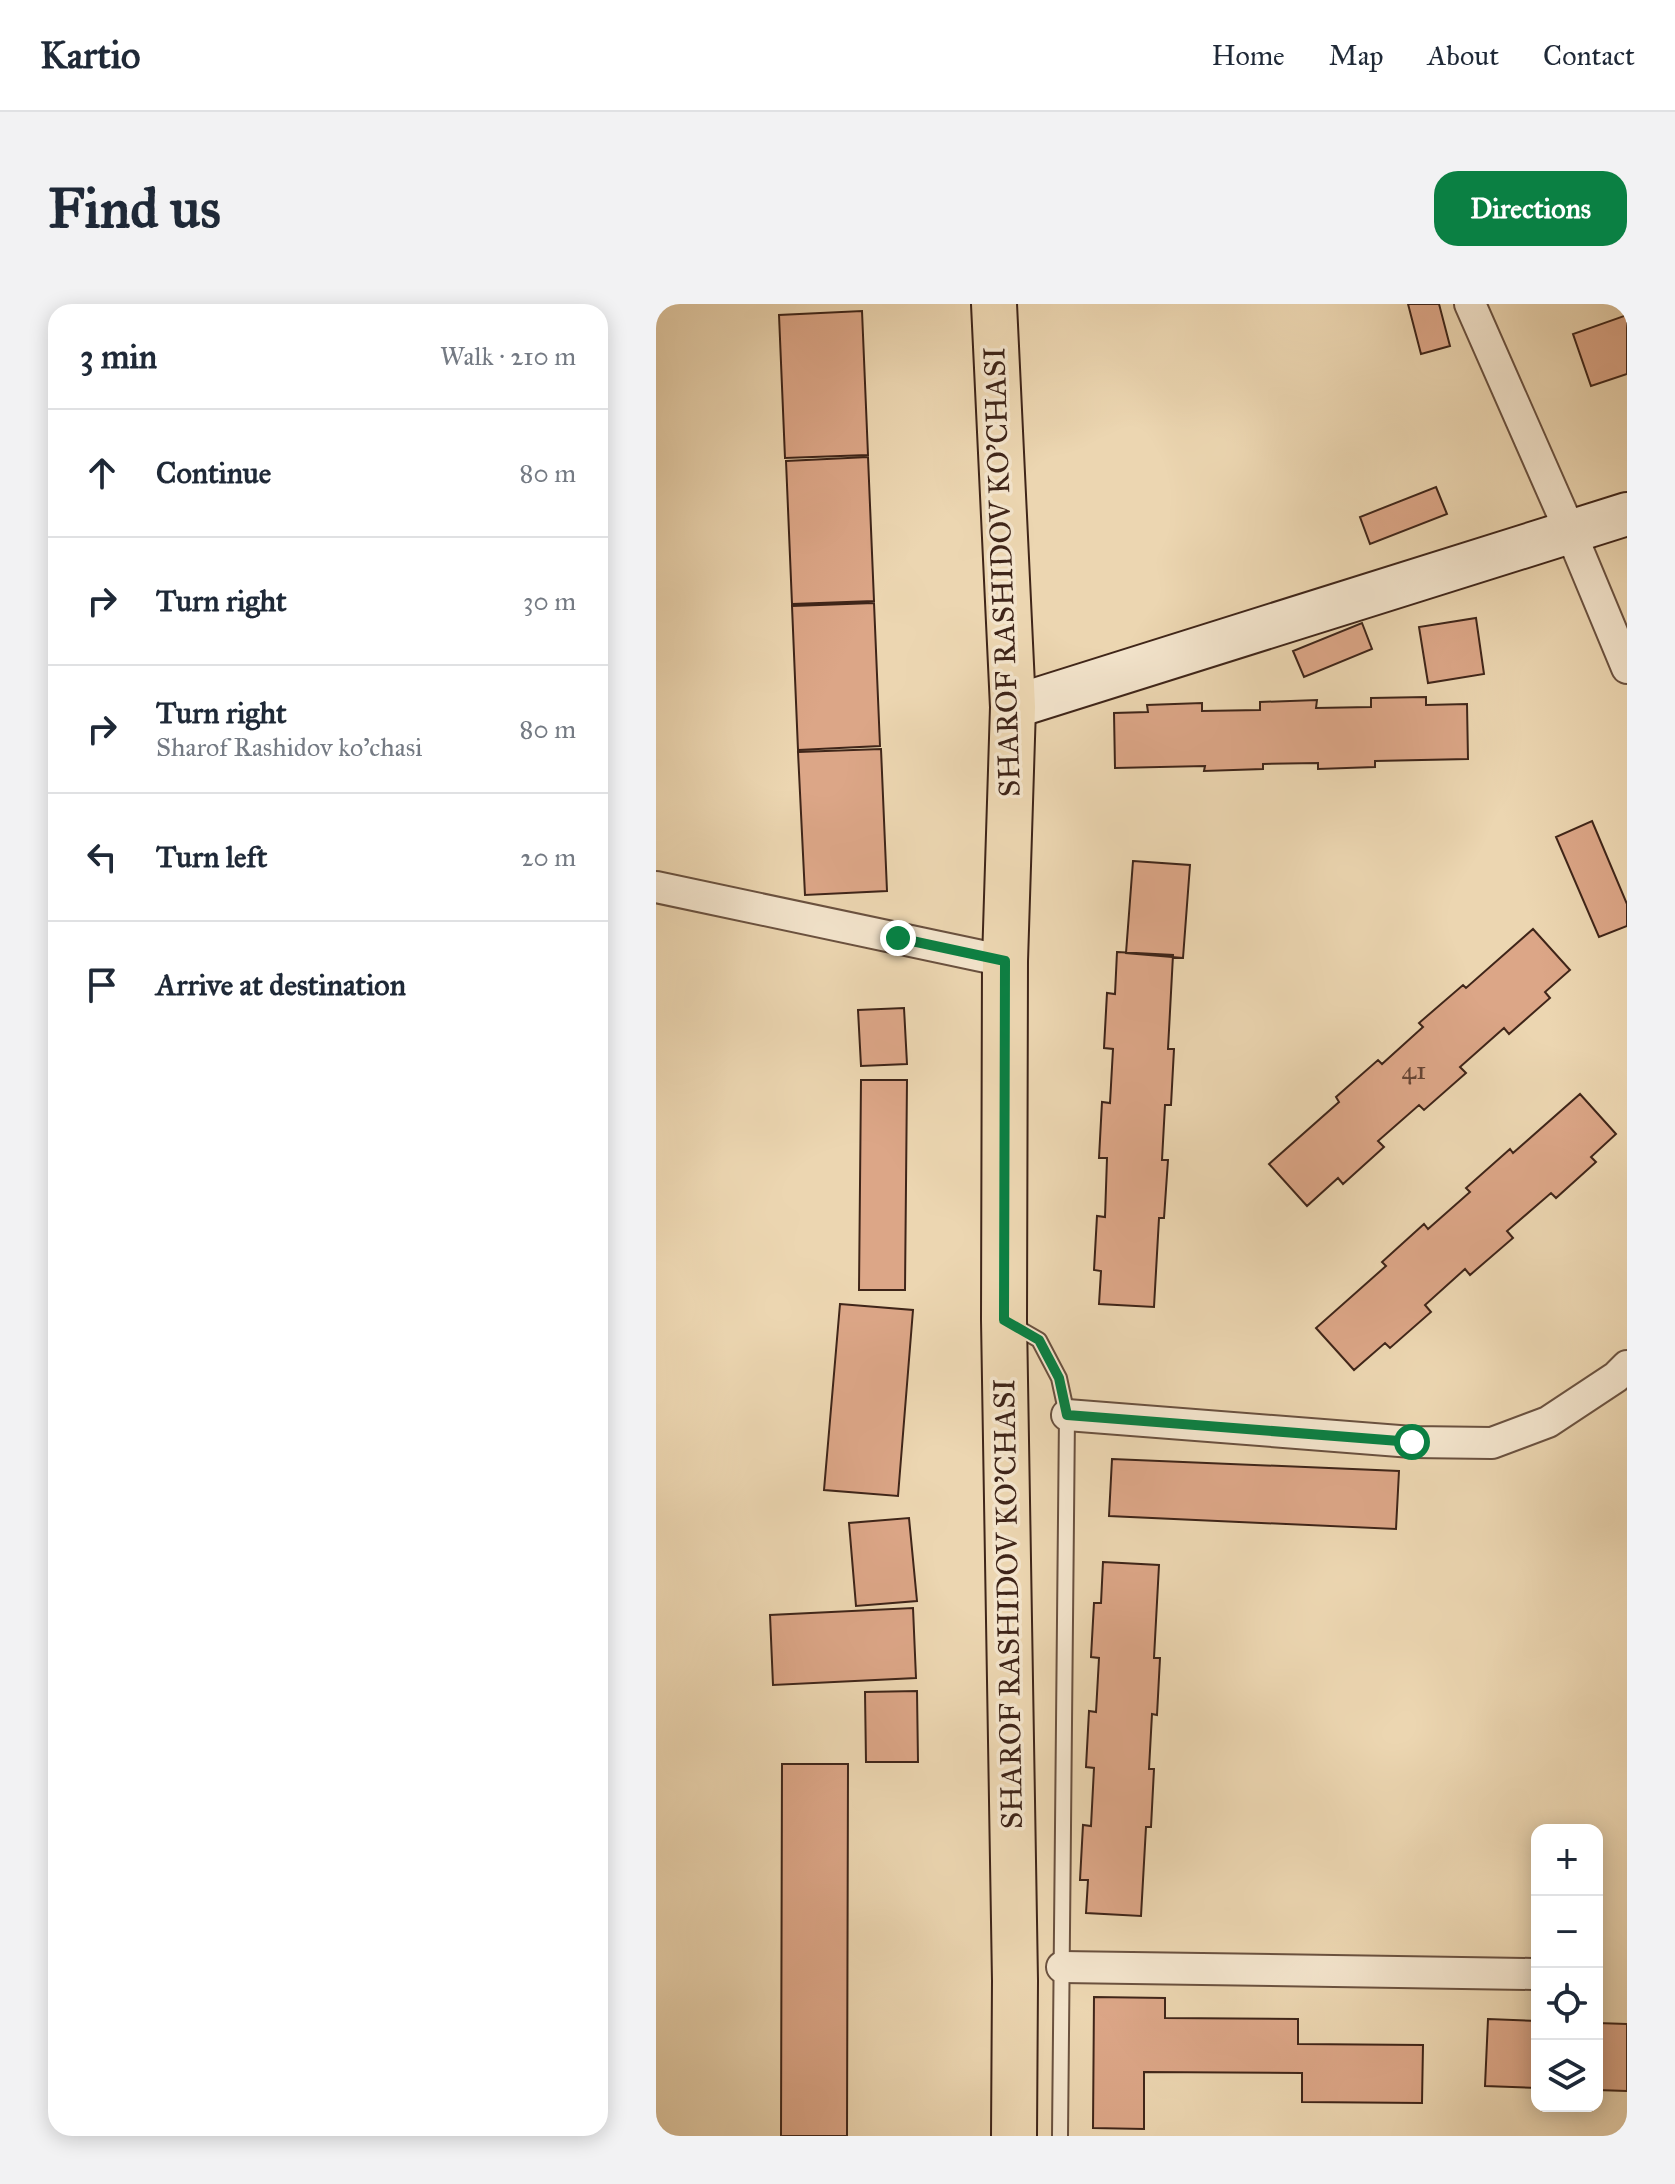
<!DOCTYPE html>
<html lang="en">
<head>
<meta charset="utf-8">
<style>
	body { margin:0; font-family:"IM FELL Great Primer",serif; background:#f2f2f3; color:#1f2937 }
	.controls { position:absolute; right:24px; bottom:24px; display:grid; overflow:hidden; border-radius:16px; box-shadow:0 4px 20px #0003 }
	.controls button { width:72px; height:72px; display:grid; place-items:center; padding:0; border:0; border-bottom:2px solid #e0e1e3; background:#fff; color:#1f2937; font:40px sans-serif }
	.stop { position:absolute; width:24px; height:24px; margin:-18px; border:6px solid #0b8043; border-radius:50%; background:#fff }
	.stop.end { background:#0b8043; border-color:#fff; box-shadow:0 2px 8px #0008 }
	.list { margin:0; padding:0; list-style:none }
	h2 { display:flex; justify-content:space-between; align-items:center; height:104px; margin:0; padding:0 32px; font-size:34px }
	h2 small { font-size:26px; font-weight:400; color:#747a83 }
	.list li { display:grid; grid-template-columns:52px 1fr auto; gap:24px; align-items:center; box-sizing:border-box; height:128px; padding:0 32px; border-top:2px solid #e0e1e3 }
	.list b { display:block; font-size:30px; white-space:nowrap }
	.list p { margin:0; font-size:26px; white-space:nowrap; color:#747a83 }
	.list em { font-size:26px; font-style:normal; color:#747a83 }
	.icon { flex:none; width:44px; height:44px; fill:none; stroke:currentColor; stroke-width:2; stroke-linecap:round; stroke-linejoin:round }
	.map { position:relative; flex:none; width:971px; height:1832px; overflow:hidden; border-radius:24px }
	header { display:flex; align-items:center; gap:48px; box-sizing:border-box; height:112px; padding:0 40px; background:#fff; border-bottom:2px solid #e0e1e3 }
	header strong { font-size:38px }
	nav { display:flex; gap:44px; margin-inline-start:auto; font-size:28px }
	.intro { display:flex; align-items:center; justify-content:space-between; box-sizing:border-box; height:192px; padding:0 48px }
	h1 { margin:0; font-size:56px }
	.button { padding:20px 36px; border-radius:24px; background:#0b8043; color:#fff; font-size:28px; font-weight:700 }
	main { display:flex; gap:48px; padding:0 48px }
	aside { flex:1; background:#fff; border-radius:24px; box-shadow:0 4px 20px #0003 }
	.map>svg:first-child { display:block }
	.building { fill:#dca687; stroke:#3f2519; stroke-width:2 }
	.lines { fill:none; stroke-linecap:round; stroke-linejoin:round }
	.lane-casing { stroke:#6a513f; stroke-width:18 }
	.street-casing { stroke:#6a513f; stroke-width:34 }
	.secondary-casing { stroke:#3f2519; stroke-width:46 }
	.primary-casing { stroke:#3f2519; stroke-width:48 }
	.lane { stroke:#f3e4cc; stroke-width:14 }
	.street { stroke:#f3e4cc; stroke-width:30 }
	.secondary { stroke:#f3e4cc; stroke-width:42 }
	.primary { stroke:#ecd6b1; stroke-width:44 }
	.route { stroke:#0b8043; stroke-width:10 }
	.labels { text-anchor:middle; stroke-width:7; stroke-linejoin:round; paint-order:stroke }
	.number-label { font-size:26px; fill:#664534 }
	.street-label { font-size:30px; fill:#3f2519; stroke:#f3e4cc }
</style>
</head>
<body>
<header>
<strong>Kartio</strong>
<nav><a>Home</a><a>Map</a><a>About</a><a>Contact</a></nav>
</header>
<div class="intro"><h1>Find us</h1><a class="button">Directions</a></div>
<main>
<aside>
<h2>3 min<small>Walk · 210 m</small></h2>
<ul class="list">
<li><svg class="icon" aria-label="ahead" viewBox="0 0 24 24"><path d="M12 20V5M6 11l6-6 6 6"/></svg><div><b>Continue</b></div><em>80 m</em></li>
<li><svg class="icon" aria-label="right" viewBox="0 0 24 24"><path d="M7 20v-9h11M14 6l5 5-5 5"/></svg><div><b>Turn right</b></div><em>30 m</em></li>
<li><svg class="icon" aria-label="right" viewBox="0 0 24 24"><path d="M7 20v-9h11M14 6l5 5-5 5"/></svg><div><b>Turn right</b><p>Sharof Rashidov ko'chasi</p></div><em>80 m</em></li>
<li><svg class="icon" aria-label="left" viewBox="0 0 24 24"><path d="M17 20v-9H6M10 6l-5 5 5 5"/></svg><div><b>Turn left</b></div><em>20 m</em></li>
<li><svg class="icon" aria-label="arrive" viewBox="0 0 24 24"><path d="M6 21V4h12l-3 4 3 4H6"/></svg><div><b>Arrive at destination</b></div></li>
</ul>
</aside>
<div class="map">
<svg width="971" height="1832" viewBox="0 0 971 1832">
	<rect width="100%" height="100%" fill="#ecd6b1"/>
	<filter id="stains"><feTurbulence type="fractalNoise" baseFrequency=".0025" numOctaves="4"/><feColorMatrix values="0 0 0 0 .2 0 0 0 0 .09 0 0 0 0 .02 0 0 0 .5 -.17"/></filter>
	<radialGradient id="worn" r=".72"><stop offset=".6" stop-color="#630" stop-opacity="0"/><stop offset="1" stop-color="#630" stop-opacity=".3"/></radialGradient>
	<path class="building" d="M752,0H783L794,42L765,50Z
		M206,7L212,151L129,154L123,11Z
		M971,11V70L935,82L917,30Z
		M212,153L218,297L136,300L130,157Z
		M780,183L791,210L714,240L704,213Z
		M218,299L224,442L142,446L136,302Z
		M820,314L828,370L772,379L763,323Z
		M706,319L716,345L648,373L637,347Z
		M770,393V401L811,400L812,455L719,457V463L662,465V459L607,460V465L548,467L549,462L459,464L458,409L492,408L491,401L546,399V407L604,406V398L661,396L660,404L715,403V394Z
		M225,445L231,587L149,591L142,448Z
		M936,517L971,600V622L943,633L900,533Z
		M477,557L534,561L527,654L470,649Z
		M877,625L914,666L889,688L894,694L853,730L848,724L804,763L810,769L768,806L763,801L722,837L728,843L687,880L682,874L651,902L613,860L683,798L680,793L722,756L726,760L767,723L763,719L807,681L810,684Z
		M461,648L517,651L512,745H518L515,801H509L506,856H512L508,914H503L498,1003L443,1000L445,967L438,966L441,912L449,913L451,854H443L446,798L454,799L457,745L448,744L451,689L459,690Z
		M248,704L251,760L205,762L202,706Z
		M205,776H251L249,986H203Z
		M924,790L960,830L935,853L940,858L900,894L895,889L851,927L857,934L814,971L809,965L769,1001L775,1008L734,1044L729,1039L698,1066L660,1024L730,962L726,958L768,920L772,925L814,888L810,884L854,845L857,849Z
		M184,1000L257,1006L242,1192L168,1186Z
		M456,1155L743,1167L740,1225L453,1212Z
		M253,1214L261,1297L200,1302L193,1219Z
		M447,1258L503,1261L498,1354H504L501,1411L496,1410L493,1465H498L495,1523H490L485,1612L430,1609L432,1576H424L427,1521L435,1522L438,1464L430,1463L433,1407L440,1408L443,1354L435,1353L438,1299H445Z
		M257,1304L260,1374L117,1381L114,1311Z
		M261,1387L262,1458H210L209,1388Z
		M126,1460H192L191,1832H125Z
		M438,1693L509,1694V1714L642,1715V1740L767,1741L766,1799L646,1798V1769L488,1768V1825L437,1824Z
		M832,1715L881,1717V1784L829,1782Z
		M941,1719L971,1720V1787L941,1786Z"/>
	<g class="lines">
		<defs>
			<path id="lane" d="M355,1020L383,1036L403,1074L411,1111L404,1832"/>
			<path id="street" d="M814,0L914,227L971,364
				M0,583L349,657
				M411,1111L756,1138L836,1139L892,1118L960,1073L971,1062
				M406,1663L877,1670"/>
			<path id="secondary" d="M357,403L971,210"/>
			<path id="primary" d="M338,0L357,403L349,657L348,1016L359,1677L358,1832"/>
		</defs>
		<use href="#lane" class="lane-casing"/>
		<use href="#street" class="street-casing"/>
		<use href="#secondary" class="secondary-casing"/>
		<use href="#primary" class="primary-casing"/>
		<use href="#lane" class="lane"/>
		<use href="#street" class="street"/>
		<use href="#secondary" class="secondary"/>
		<use href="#primary" class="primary"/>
	</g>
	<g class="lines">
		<path class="route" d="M242,634L349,657L348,1016L383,1036L403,1074L411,1111L756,1138"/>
	</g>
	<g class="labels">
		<g class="number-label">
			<text x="758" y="775">41</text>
		</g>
		<g class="street-label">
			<text transform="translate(346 268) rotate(-92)" y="10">SHAROF RASHIDOV KO'CHASI</text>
			<text transform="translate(352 1300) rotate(-91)" y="10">SHAROF RASHIDOV KO'CHASI</text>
		</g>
	</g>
	<rect width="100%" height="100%" filter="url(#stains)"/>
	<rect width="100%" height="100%" fill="url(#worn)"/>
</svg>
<div class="controls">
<button>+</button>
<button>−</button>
<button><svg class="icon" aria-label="locate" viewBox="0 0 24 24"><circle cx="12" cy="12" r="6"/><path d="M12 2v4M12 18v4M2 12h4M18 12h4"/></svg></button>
<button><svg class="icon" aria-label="layers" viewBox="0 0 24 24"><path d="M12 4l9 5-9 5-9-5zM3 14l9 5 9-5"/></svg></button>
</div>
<div class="stop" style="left:756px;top:1138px"></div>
<div class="stop end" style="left:242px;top:634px"></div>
</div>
</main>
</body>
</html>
